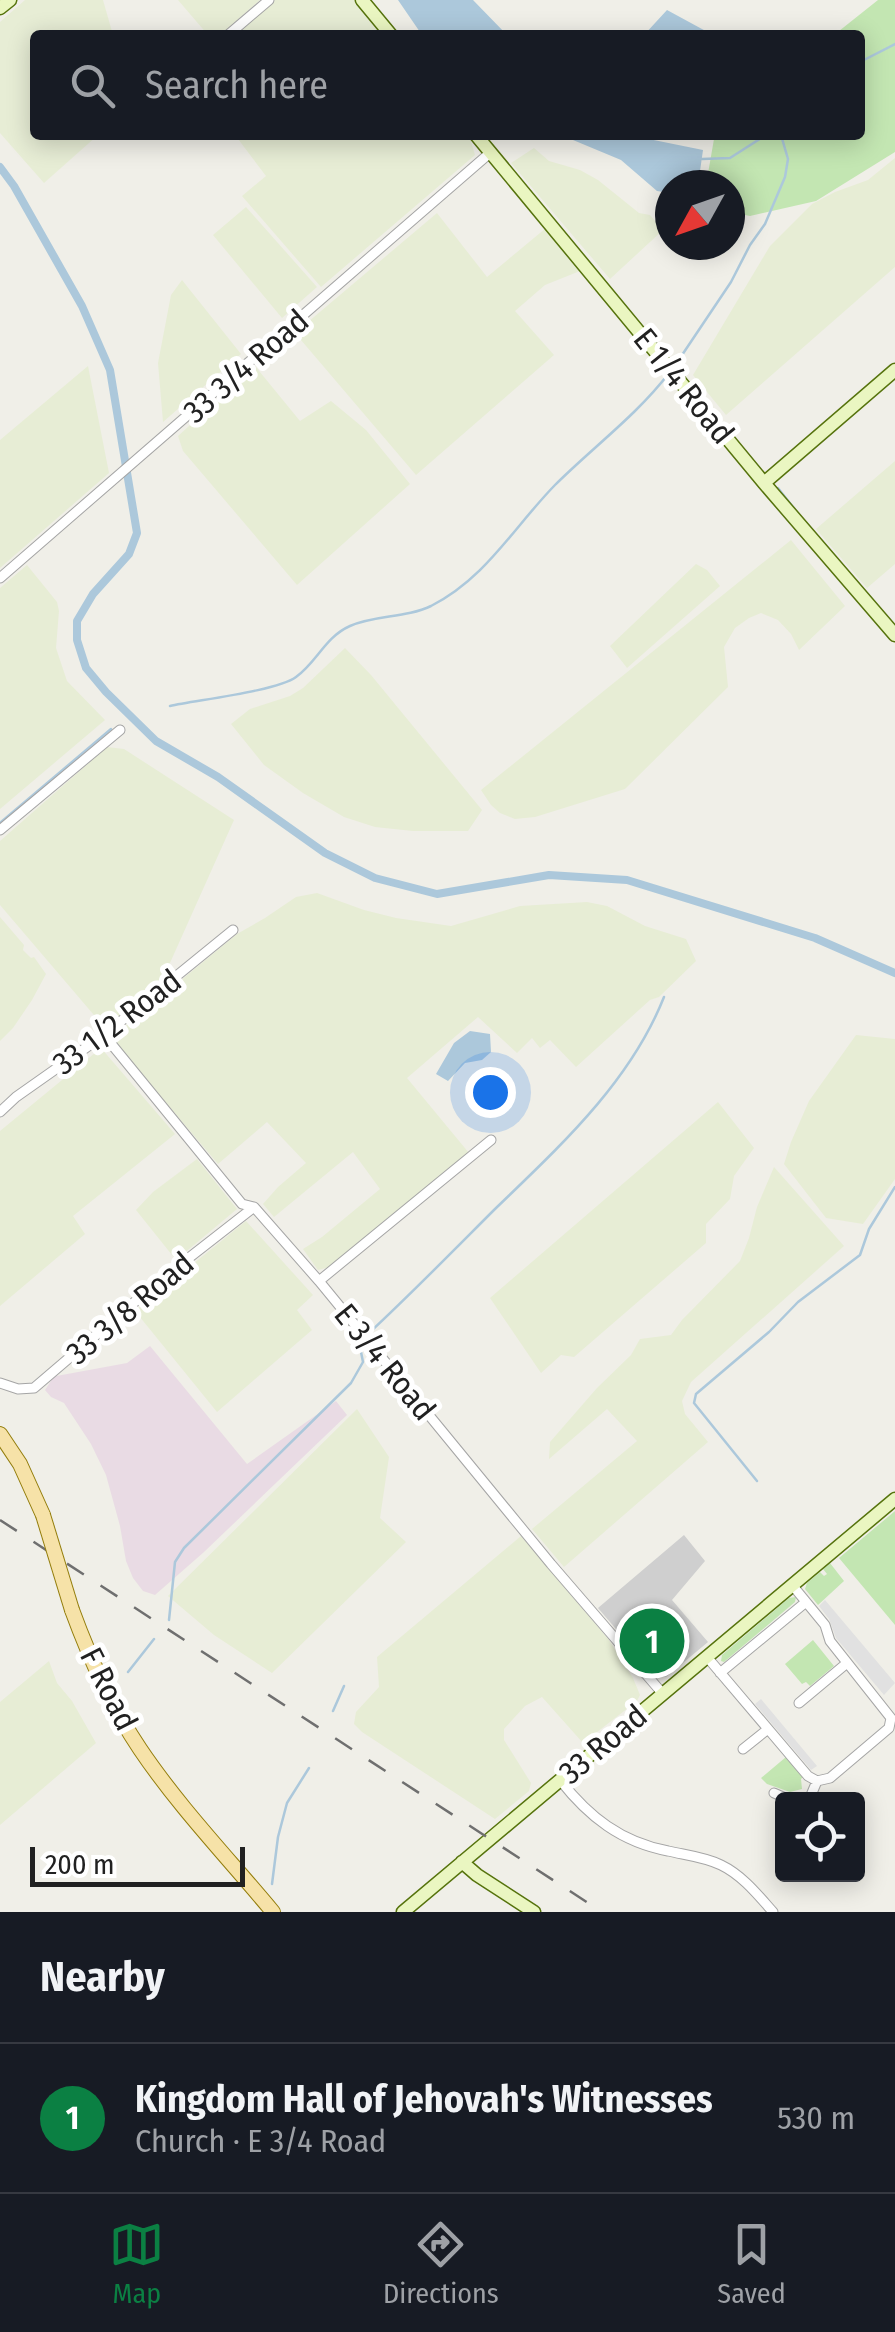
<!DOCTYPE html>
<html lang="en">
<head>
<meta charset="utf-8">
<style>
	body { margin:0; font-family:"Fira Sans Condensed",sans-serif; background:#242831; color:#f1f3f6 }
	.controls { position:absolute; right:30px; bottom:30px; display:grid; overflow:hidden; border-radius:10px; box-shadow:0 5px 25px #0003 }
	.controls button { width:90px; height:90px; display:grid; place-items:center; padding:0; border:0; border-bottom:2px solid #363941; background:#171b24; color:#f1f3f6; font:50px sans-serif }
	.compass { position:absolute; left:655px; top:170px; width:90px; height:90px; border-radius:50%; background:#171b24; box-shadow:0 5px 25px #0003; rotate:230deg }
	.scale { position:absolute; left:30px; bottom:25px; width:215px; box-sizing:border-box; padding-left:10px; border:5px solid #212121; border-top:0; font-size:28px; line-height:35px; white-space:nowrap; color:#212121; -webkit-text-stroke:8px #fff; paint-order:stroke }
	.you { position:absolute; left:490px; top:1092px; width:35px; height:35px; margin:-25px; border:8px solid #fff; border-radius:50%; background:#1a73e8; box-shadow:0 0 0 15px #1a73e833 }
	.badge { display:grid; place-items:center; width:65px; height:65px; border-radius:50%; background:#0b8043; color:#fff; font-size:32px; font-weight:700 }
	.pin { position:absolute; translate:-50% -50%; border:5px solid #fff; box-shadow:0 2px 10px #0006 }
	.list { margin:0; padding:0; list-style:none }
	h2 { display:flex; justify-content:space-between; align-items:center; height:130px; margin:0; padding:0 40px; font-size:42px }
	h2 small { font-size:32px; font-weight:400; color:#9ea1a6 }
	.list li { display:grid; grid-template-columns:65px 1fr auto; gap:30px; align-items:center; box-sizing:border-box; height:150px; padding:0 40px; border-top:2px solid #363941 }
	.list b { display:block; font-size:38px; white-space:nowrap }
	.list p { margin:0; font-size:32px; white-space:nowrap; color:#9ea1a6 }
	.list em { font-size:32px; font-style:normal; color:#9ea1a6 }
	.icon { flex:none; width:55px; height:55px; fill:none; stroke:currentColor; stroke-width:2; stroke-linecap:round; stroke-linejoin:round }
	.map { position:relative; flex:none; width:895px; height:1912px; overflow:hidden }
	.search { position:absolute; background:#171b24; box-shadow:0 5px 25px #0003; left:30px; right:30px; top:30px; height:110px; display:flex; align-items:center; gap:25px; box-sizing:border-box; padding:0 35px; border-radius:10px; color:#9ea1a6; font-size:38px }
	.sheet { height:280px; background:#171b24 }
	nav { display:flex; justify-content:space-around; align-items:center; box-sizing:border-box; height:140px; border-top:2px solid #363941; background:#171b24; font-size:28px; color:#9ea1a6 }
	nav a { display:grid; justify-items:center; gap:5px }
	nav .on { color:#0b8043 }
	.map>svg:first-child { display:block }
	.industrial { fill:#e9dbe4 }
	.religious { fill:#cfcfcf }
	.farmland { fill:#e7edd5 }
	.grass { fill:#c3e6b2 }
	.parking { fill:#e1e1e1 }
	.water { fill:#acc8db }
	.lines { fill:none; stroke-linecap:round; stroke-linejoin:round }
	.stream { stroke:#acc8db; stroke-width:2.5 }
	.canal { stroke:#acc8db; stroke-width:8 }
	.street-casing { stroke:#a5a5a5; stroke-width:11 }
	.secondary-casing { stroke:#56730d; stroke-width:15 }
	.primary-casing { stroke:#937d0b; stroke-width:16 }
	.street { stroke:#fff; stroke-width:9 }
	.secondary { stroke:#eaf6c1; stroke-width:12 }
	.primary { stroke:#f6e2a8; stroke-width:14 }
	.rail { stroke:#6f6f6f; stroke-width:2.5; stroke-dasharray:20 20; stroke-linecap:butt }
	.primary-bridge-casing { stroke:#937d0b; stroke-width:16; stroke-linecap:butt }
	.primary-bridge { stroke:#f6e2a8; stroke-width:14 }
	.labels { text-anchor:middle; stroke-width:10; stroke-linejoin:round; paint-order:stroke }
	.street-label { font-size:32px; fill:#212121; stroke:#fff }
</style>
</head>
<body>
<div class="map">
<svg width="895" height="1912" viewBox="0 0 895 1912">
	<rect width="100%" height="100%" fill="#f0efe8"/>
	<path class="industrial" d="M150,1346L247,1464L336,1401L347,1415L204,1552L155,1595L143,1591L133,1578L126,1561L120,1526L106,1475L91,1444L64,1403L51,1397L45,1390L51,1381V1377L127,1363Z"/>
	<path class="religious" d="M684,1535L705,1561L672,1600L708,1642L666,1677H657L598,1608Z"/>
	<path class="farmland" d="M25,0H103L113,35H35V135H98L44,183L0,133V22Z
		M178,0H260L220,35H208Z
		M275,0H360L389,35H236Z
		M235,135H469L475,155L321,287L242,196L266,176Z
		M534,148L549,161L580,170L598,180L639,213L650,215L663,230L610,279L511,163Z
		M895,158V267L726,415L693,375L770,246L812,204L835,192L868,180Z
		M246,207L317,287L282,318L213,235Z
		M437,213L487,277L546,228L580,271L545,285L515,311L554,355L416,475L295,333Z
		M182,280L241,354L163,422L158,363L171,295Z
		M88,366L109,473L0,568V440Z
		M255,366L300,421L331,401L366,430L410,484L297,585L183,451L178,436Z
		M895,461V564L867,588L816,529Z
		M791,540L845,606L799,650L791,634L778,620L761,613L749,618L735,628L724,647L728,687L625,789L535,817L515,819L500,813L491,805L481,790Z
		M696,564L707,570L720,586L627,668L610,646Z
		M27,565L57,602L59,611L56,648L67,681L105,720L0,809V588Z
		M345,648L371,675L482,810L468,831H413L375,827L344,817L303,793L264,765L231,724L250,709L290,696L303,688Z
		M107,747L124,749L234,820L161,983L105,1028L0,905V841Z
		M317,893L364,910L396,918L451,926L520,906L587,902L607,906L645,926L686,939L696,961L659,997L650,1000L576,1067L550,1040L540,1048L532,1038L517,1053L478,1017L407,1078L469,1153L330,1267L318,1270L303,1249L322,1237L380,1189L353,1152L274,1217L263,1204L278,1187L306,1163L267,1122L218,1164L111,1038L237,934L265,918L296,897Z
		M0,917L24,945L23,950L31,958L34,957L46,974L32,1000L13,1028L0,1041Z
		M856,1035L895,1039V1179L863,1224L826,1218L784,1164L791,1142L809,1101Z
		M101,1048L175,1134L73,1216L85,1234L0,1306V1131Z
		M718,1102L754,1148L734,1176L730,1199L706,1224V1243L574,1357L561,1355L541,1373L490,1298Z
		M197,1159L237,1209L176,1260L136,1210L153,1192Z
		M774,1167L844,1246L691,1382L682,1401L685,1414L708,1442L564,1567L532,1529L637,1441L607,1409L549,1459L550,1442L597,1388L631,1355L640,1339L671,1335L682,1320L740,1261L749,1238L757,1207Z
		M246,1221L313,1295L297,1310L312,1330L217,1412L135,1311Z
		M357,1409L389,1457L380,1518L406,1542L272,1673L214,1635L168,1596Z
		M521,1536L609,1640L633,1678L640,1695L637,1701L583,1743L542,1697L525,1706L504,1729V1740L531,1783L529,1791L495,1819L362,1732L354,1724L356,1712L379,1687L377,1657Z
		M49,1661L57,1683L72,1701L96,1743L0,1825V1702Z"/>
	<path class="grass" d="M878,0H895V152L816,201L750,216L730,212V185H706L714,139L718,135H860V35H834Z
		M895,1511V1625L839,1558Z
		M830,1563L844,1581L818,1605L805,1589L807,1583L820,1572L824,1576L827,1574L823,1569Z
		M796,1597L795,1602L724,1662L721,1661L722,1655L789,1598Z
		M813,1640L834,1666L810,1686L806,1682L802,1684L785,1664Z
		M786,1757L803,1777L801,1779L802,1789L790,1792L767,1784L761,1778Z"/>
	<path class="parking" d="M825,1600L895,1683L884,1695L836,1638L829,1619L819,1606Z
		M761,1699L817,1766L811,1770L755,1704Z"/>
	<path class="water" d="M398,0H473L507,35H422Z
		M667,10L713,35H644Z
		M561,135H629L703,150L698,185H670V193L657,191L621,160Z
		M470,1031L490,1034L491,1052L482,1060L465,1063L448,1081L436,1074L454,1043Z"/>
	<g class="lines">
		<path class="stream" d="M860,62L895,44
			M702,159L730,158L766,135
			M674,367L731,282L750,245L765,224L785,177L788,159L781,135
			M778,488L796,511
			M170,706C197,700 277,691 296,677C317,662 325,637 350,626C375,615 406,618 431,606C486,578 513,528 555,485C592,448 637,415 669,373
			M0,823L111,729
			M369,1333C412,1293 453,1251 494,1210C559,1147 630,1083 664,997
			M757,1481L694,1403L696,1394L769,1332L798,1302L860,1255L869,1229L895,1187
			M169,1620L175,1562L184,1548L351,1383L363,1362L359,1342
			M128,1672L154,1639
			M333,1711L344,1686
			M272,1884L278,1837L287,1803L309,1768"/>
		<path class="canal" d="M0,167L14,186L82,306L110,370L137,533L129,554L93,594L77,621V640L86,668L106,692L156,741L218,777L325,853L375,878L437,894L549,875L627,880L815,938L895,973"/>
		<defs>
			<path id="street" d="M228,35L269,0
				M0,578L491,152
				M0,830L120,730
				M104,1035L242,1204L254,1207L319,1281L551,1564L663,1694
				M0,1112L16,1097L104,1035L233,930
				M319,1281L491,1140
				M0,1383L18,1389L34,1388L158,1282L254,1207
				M707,1657L808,1776L817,1781L830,1778L889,1728L891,1718L830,1641L825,1625L793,1586
				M720,1673L806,1602
				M799,1703L847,1663
				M743,1749L768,1729
				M560,1780C589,1817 621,1842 668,1851C685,1855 705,1857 721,1865C742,1875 758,1895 773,1912
				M774,1793L790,1800
				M809,1800L817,1781"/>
			<path id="secondary" d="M362,0L391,35
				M0,8L10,0
				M476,135L764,483L895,635
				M764,483L895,370
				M462,1862L477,1875L534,1912
				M403,1912L895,1499"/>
			<path id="primary" d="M0,1434L20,1464L43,1515
				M72,1610C90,1659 111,1706 140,1749C179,1807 229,1859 273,1912"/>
		</defs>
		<use href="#street" class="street-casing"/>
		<use href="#secondary" class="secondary-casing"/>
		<use href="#primary" class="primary-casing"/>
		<use href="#street" class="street"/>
		<use href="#secondary" class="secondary"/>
		<use href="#primary" class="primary"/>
		<path class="rail" d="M0,1520L602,1912"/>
		<defs>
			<path id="primary-bridge" d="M43,1515L72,1610"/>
		</defs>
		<use href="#primary-bridge" class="primary-bridge-casing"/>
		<use href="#primary-bridge" class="primary-bridge"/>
	</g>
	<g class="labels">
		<g class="street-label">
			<text transform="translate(246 366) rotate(-41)" y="11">33 3/4 Road</text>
			<text transform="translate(684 386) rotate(51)" y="11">E 1/4 Road</text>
			<text transform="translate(117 1022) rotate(-37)" y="11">33 1/2 Road</text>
			<text transform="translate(130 1308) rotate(-40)" y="11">33 3/8 Road</text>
			<text transform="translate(385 1362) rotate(51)" y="11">E 3/4 Road</text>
			<text transform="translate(109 1689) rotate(63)" y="11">F Road</text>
			<text transform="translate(603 1744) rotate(-40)" y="11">33 Road</text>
		</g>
	</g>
</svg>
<div class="controls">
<button><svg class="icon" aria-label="locate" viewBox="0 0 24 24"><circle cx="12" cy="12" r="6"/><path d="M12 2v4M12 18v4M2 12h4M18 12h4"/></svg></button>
</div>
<svg class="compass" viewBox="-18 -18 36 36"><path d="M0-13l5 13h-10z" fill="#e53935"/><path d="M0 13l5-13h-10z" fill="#9ea1a6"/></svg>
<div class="scale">200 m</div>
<div class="you"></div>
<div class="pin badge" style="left:652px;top:1641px">1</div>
<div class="search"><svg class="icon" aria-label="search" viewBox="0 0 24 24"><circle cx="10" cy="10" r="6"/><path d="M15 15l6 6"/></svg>Search here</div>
</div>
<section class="sheet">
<h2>Nearby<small></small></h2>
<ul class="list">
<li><span class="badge">1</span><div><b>Kingdom Hall of Jehovah's Witnesses</b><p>Church · E 3/4 Road</p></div><em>530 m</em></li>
</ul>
</section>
<nav>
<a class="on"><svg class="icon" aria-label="map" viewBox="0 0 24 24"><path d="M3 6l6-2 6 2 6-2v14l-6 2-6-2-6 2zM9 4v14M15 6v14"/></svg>Map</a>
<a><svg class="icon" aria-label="directions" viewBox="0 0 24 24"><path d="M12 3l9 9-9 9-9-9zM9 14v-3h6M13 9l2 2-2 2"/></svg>Directions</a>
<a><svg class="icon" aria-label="saved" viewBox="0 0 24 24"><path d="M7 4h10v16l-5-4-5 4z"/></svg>Saved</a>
</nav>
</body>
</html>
